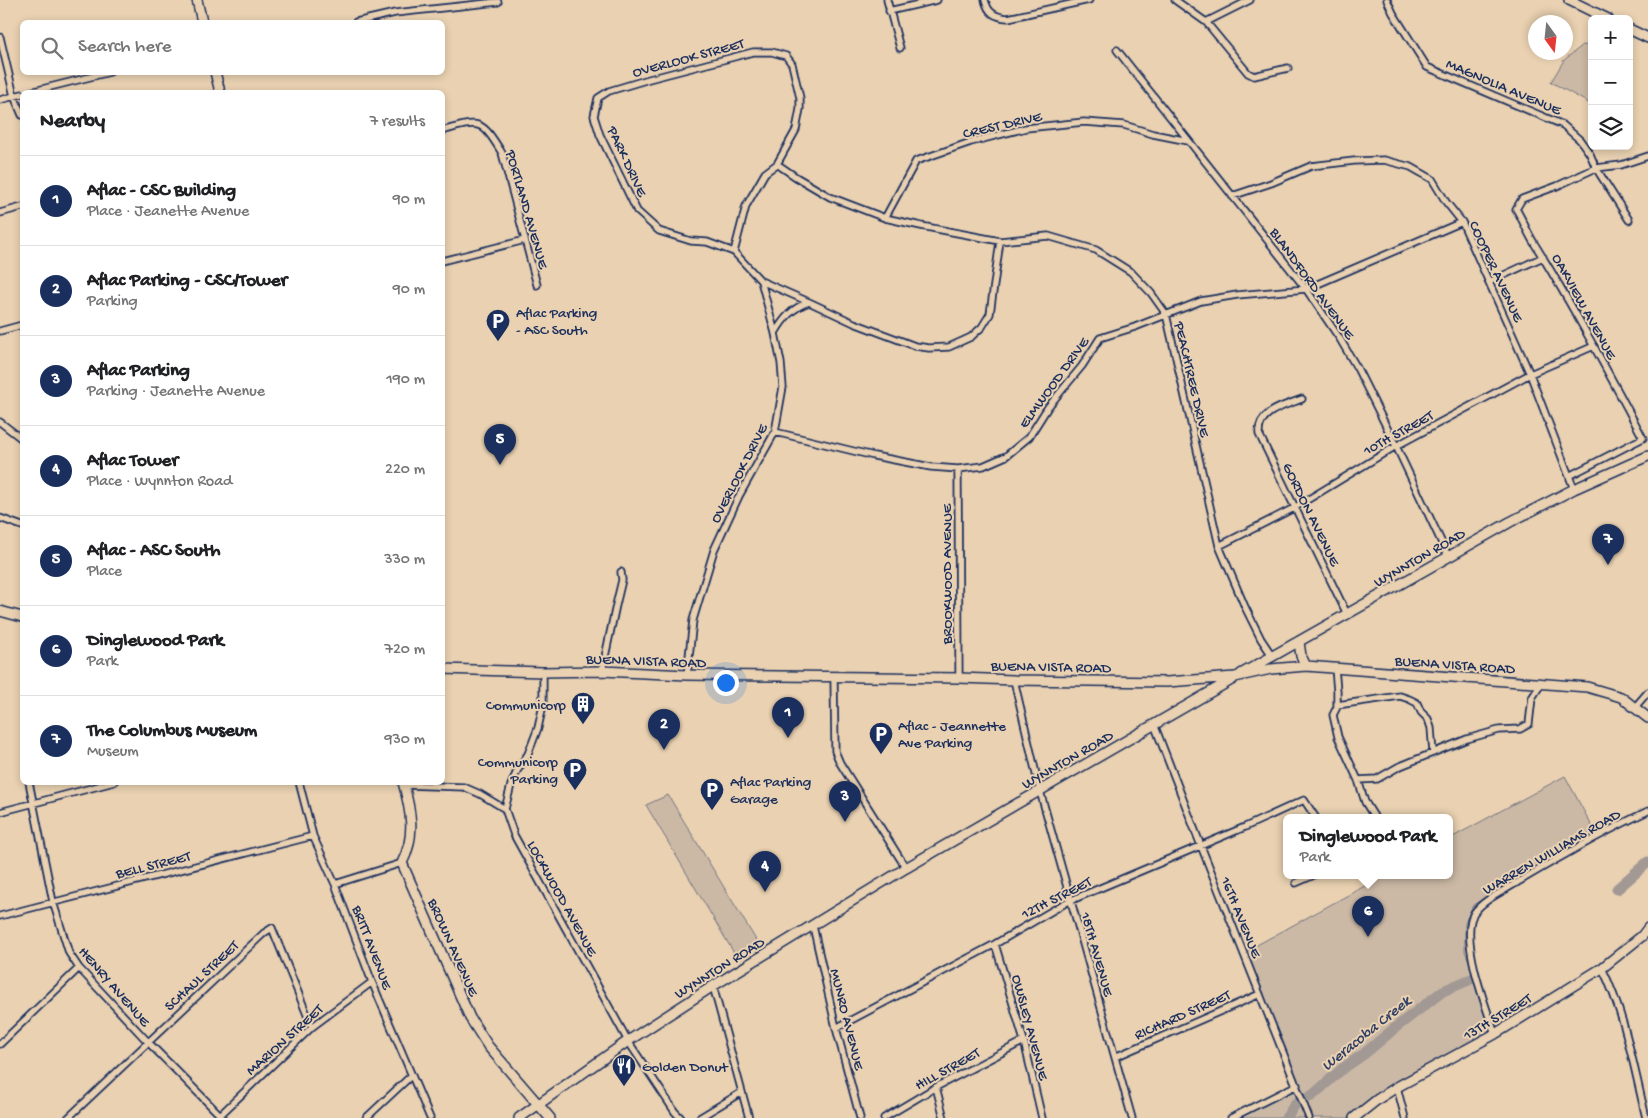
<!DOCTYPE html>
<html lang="en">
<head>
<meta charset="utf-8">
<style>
	body { margin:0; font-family:"Gochi Hand",sans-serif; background:#f2f2f2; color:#202124 }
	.controls { position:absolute; right:15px; top:15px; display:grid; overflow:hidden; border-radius:8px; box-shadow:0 2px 8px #0003 }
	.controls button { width:45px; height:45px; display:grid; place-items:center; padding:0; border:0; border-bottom:1px solid #e0e0e0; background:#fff; color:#202124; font:25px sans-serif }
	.compass { position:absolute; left:1528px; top:15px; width:45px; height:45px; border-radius:50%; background:#fff; box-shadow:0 2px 8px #0003; rotate:165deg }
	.you { position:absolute; left:725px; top:682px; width:18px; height:18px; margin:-12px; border:4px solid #fff; border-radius:50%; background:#1a73e8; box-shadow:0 0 0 8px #1a73e833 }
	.badge { display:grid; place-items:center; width:32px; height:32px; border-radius:50%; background:#1b2f5e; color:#fff; font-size:16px; font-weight:700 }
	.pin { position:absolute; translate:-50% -41px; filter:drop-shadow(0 1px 2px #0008) }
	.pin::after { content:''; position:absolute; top:26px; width:18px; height:15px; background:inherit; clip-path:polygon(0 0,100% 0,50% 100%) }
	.popup { position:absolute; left:1283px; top:814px; width:170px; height:65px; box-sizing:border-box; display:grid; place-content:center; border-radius:8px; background:#fff; filter:drop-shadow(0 1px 4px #0005); font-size:16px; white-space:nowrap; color:#757577 }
	.popup b { font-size:19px; color:#202124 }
	.popup::after { content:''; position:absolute; left:50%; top:100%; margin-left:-10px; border:10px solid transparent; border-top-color:#fff }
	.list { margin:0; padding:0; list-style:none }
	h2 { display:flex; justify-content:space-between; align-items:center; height:65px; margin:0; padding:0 20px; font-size:21px }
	h2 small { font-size:16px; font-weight:400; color:#757577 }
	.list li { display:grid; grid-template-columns:32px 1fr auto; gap:15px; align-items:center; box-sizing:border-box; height:90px; padding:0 20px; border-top:1px solid #e0e0e0 }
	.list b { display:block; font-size:19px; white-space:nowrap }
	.list p { margin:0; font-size:16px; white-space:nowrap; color:#757577 }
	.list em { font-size:16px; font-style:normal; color:#757577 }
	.icon { flex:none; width:28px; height:28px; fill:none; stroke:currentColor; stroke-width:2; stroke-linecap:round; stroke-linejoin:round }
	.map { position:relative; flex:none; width:1648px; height:1118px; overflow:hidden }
	.search { position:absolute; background:#fff; box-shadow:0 2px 8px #0003; left:20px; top:20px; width:425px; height:55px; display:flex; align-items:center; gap:12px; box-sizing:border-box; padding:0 18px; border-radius:8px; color:#757577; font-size:19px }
	.panel { position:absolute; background:#fff; box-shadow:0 2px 8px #0003; left:20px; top:90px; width:425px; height:695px; border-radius:8px }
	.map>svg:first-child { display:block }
	.green { fill:#cbb9a5; stroke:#737482 }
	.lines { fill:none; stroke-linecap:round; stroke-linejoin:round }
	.river { stroke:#a29995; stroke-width:11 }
	.street-casing { stroke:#1b2f5e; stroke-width:9 }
	.secondary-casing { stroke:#1b2f5e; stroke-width:12 }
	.primary-casing { stroke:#1b2f5e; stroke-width:12 }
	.street { stroke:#e9d1b1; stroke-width:5.5 }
	.secondary { stroke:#e9d1b1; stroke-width:9 }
	.primary { stroke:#e9d1b1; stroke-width:9 }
	.labels { text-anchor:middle; stroke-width:4; stroke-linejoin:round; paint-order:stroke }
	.street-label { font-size:15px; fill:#1b2f5e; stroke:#e9d1b1 }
	.poi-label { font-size:15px; fill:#1b2f5e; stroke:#e9d1b1; text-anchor:start }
	.water-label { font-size:16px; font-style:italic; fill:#2f3f66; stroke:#e9d1b1 }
</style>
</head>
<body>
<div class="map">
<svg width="1648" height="1118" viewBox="0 0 1648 1118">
	<rect width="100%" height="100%" fill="#e9d1b1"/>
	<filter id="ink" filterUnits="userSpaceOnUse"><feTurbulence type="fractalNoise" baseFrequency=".02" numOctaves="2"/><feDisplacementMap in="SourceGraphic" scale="10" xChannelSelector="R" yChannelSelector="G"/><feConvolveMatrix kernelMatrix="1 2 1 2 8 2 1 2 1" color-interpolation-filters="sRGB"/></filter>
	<g filter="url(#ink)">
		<path class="green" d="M1583,45L1592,46V105L1551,82L1564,60Z
			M1565,776L1594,830L1473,905L1465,923V951L1485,1001L1489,1033L1400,1079L1350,1118H1312L1246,951L1383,876H1449V839Z
			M668,795L759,945L734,953L646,805Z
			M1295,1090L1306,1118H1239Z"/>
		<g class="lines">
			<path class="river" d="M1617,889L1648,862
				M1286,1118L1296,1103L1313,1095L1342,1069L1364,1054L1395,1028L1443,991L1471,979"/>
			<defs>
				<path id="street" d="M887,0L900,48
					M985,0C988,13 995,17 1008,18L1089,0
					M1175,0L1206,22L1248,73L1254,76L1288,68
					M1387,0L1393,13L1427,67L1563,125L1580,140L1590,154L1596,168L1629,220
					M889,11L937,0
					M356,22L395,13L498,2
					M1206,22L1250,0
					M0,37L14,96L22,115
					M1117,50L1306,289L1340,339L1357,368L1396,446L1448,556
					M30,92L110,72
					M0,100L22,94
					M442,131C480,120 481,119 502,153L537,285
					M777,164L796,177L830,197L885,218L921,226L1000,241L1048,236L1096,250L1131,272L1151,293L1166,314L1219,546L1245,607L1261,639L1273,657
					M1232,196L1271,183L1311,166L1354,161L1384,160L1411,167L1432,179L1446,202L1462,222L1530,374L1574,489
					M0,213L22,207
					M885,218L916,161L971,142L1026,128L1084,122L1124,125L1153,134L1188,141
					M734,252L746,206L765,173L777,164L796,130L800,109V98L792,64L786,56L772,52H753L649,79L609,91L598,98L594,116L600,135L637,211L659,231L691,241L707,242L734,252L761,281L809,302L854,323L915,346L929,348L949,347L971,337L982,327L990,314L1000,241
					M442,261L525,240
					M1489,282L1543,257
					M0,331L22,325
					M775,333C784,318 792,308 809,302
					M1302,399C1284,406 1258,411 1259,434L1347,614
					M0,422L22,439
					M775,432L874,456L931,467L958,469L983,466L1006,456L1029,437L1048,407L1082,366L1100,338L1135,327L1201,301L1237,295L1306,289L1462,222
					M958,469L959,678
					M1569,476L1643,438C1608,372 1573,306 1534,243C1527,232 1523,220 1516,209L1522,199L1557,186L1596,168L1621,165L1648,156
					M0,518L22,526
					M1219,546L1294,508L1396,446L1530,374L1594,346
					M1335,668L1337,691V707L1333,715L1338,737L1358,780L1365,802L1375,818
					M602,671L616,605L622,580L621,572
					M543,672V705L538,728L528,754L517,771L511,785L505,809L514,835L628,1041L675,1112L681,1118
					M687,675L693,620L714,550L739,496L775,432L783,387L781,363L775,333L761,281
					M834,678L835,751L840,763L906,868
					M1014,680L1040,791L1132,1118
					M1337,705L1400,696L1409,699L1417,703L1421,712L1428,719L1431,728L1433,753
					M1635,707L1648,692
					M1154,724L1201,846L1309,1118
					M1358,780L1377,779L1398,767L1467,739L1499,730L1520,729L1529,724L1532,698L1541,684
					M29,782L53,902L69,953L79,968L148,1042L223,1118
					M299,782L313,836L335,884L372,982L430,1118
					M404,785L464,787L480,794L505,809
					M0,812L114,782
					M1296,883L1312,876
					M335,884L402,863
					M0,916L313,836
					M813,926L836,1028L860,1118
					M995,944L1024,1041L1042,1118
					M1602,968C1625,1014 1634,1068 1646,1118
					M713,986L749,1118
					M836,1028L995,944L1067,902L1245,827L1304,800L1316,818
					M1495,1034C1485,1004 1464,950 1471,920C1472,918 1473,914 1474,913C1484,899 1504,891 1518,882C1560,857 1603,832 1648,811
					M0,1044L79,968
					M1115,1057L1260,994
					M936,1087L944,1118
					M1397,1087L1405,1118
					M68,1118L264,933L272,928L312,1027
					M217,1118L312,1027L372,982
					M366,1118L412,1075
					M699,1118L742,1092
					M884,1118L936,1087L1024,1041
					M1231,1118L1297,1085"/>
				<path id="secondary" d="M197,0L202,22
					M1569,0L1608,19
					M1629,29L1648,38
					M215,72L220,92
					M1241,674L1510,522L1574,489L1648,456
					M403,782C411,811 416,836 402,863L470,1018L488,1046L550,1118
					M1354,1118L1378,1099L1397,1087L1495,1034L1602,968L1642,936L1648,928"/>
				<path id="primary" d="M0,611L22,617
					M1299,642L1301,656L1306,666
					M442,669L543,672L602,671L687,675L959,678L1014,680L1167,682L1235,677L1271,669L1306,666L1587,687L1621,697L1648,718
					M519,1118L628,1041L713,986L906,868L1233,679"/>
			</defs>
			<use href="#street" class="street-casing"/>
			<use href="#secondary" class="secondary-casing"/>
			<use href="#primary" class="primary-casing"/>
			<use href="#street" class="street"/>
			<use href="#secondary" class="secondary"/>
			<use href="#primary" class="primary"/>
		</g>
	</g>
	<defs>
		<symbol id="parking-pin" viewBox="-11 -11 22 30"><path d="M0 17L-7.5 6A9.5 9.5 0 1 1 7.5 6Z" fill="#1b2f5e" stroke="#e9d1b1"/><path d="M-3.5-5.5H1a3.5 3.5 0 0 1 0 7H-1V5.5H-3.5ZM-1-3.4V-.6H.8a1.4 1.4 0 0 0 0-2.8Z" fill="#fff"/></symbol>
		<symbol id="building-pin" viewBox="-11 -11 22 30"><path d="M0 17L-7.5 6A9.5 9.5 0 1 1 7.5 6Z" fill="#1b2f5e" stroke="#e9d1b1"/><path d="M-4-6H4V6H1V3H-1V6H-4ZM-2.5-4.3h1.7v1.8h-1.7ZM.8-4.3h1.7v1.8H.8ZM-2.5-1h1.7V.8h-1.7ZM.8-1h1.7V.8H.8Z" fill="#fff"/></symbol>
		<symbol id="restaurant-pin" viewBox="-11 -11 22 30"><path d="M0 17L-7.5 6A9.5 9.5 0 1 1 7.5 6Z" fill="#1b2f5e" stroke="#e9d1b1"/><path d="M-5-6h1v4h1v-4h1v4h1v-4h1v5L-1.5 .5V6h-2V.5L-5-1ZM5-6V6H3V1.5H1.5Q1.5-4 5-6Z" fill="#fff"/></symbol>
	</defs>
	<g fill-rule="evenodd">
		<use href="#parking-pin" x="484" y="307" width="28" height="38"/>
		<use href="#building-pin" x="569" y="690" width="28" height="38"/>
		<use href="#parking-pin" x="867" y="720" width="28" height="38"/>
		<use href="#parking-pin" x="561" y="756" width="28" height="38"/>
		<use href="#parking-pin" x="698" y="776" width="28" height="38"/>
		<use href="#restaurant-pin" x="610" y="1052" width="28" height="38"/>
	</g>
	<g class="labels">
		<g class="street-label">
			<text transform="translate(688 57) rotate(-15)" y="5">OVERLOOK STREET</text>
			<text transform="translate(1504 86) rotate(23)" y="5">MAGNOLIA AVENUE</text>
			<text transform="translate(1002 124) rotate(-13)" y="5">CREST DRIVE</text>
			<text transform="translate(628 161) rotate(65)" y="5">PARK DRIVE</text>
			<text transform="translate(528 209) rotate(74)" y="5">PORTLAND AVENUE</text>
			<text transform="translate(1497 271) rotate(65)" y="5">COOPER AVENUE</text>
			<text transform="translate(1313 283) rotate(54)" y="5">BLANDFORD AVENUE</text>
			<text transform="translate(1585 306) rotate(61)" y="5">OAKVIEW AVENUE</text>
			<text transform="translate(1193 379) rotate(77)" y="5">PEACHTREE DRIVE</text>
			<text transform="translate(1053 382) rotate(-54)" y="5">ELMWOOD DRIVE</text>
			<text transform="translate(1398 432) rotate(-29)" y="5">10TH STREET</text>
			<text transform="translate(738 473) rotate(-63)" y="5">OVERLOOK DRIVE</text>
			<text transform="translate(1312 514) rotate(64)" y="5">GORDON AVENUE</text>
			<text transform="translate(1419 557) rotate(-30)" y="5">WYNNTON ROAD</text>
			<text transform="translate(946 574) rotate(-90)" y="5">BROOKWOOD AVENUE</text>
			<text transform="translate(646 660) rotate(2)" y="5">BUENA VISTA ROAD</text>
			<text transform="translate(1455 664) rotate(4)" y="5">BUENA VISTA ROAD</text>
			<text transform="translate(1051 666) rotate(1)" y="5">BUENA VISTA ROAD</text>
			<text transform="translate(1067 759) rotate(-30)" y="5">WYNNTON ROAD</text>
			<text transform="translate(1551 851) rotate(-30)" y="5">WARREN WILLIAMS ROAD</text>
			<text transform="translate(153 864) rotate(-14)" y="5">BELL STREET</text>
			<text transform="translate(1056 897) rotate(-27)" y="5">12TH STREET</text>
			<text transform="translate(563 898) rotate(61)" y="5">LOCKWOOD AVENUE</text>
			<text transform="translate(1242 917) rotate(68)" y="5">16TH AVENUE</text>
			<text transform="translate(373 947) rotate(69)" y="5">BRITT AVENUE</text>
			<text transform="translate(454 947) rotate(66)" y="5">BROWN AVENUE</text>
			<text transform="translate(1098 954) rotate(74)" y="5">18TH AVENUE</text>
			<text transform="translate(719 967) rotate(-32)" y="5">WYNNTON ROAD</text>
			<text transform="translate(201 975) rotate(-43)" y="5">SCHAUL STREET</text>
			<text transform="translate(115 986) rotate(49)" y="5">HENRY AVENUE</text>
			<text transform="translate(1182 1014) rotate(-24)" y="5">RICHARD STREET</text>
			<text transform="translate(1497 1016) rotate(-31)" y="5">13TH STREET</text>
			<text transform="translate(848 1019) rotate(76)" y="5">MUNRO AVENUE</text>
			<text transform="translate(1031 1027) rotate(75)" y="5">OWSLEY AVENUE</text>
			<text transform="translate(284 1039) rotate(-42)" y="5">MARION STREET</text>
			<text transform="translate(947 1068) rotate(-29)" y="5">HILL STREET</text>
		</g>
		<g class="poi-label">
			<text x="516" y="317">Aflac Parking<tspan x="516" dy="17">- ASC South</tspan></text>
			<text x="566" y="709" text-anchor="end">Communicorp</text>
			<text x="898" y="730">Aflac - Jeannette<tspan x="898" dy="17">Ave Parking</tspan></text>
			<text x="558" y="766" text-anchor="end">Communicorp<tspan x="558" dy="17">Parking</tspan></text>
			<text x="730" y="786">Aflac Parking<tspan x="730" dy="17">Garage</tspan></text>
			<text x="642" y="1071">Golden Donut</text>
		</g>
		<g class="water-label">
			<text transform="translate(1365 1032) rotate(-39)" y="6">Weracoba Creek</text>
		</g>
	</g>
</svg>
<div class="controls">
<button>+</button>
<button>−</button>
<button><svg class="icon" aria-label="layers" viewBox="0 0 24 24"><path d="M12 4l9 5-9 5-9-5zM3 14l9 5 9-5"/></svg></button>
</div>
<svg class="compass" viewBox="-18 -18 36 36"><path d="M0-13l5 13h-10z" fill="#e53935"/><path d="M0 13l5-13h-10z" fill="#757577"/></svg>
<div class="you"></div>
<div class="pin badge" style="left:788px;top:738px">1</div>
<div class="pin badge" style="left:664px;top:750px">2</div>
<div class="pin badge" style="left:845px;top:822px">3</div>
<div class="pin badge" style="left:765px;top:892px">4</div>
<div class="pin badge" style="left:500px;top:465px">5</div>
<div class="pin badge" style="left:1368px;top:937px">6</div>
<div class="popup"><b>Dinglewood Park</b>Park</div>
<div class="pin badge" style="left:1608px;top:565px">7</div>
<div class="search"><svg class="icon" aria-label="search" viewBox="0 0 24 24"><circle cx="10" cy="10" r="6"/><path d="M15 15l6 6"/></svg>Search here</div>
<section class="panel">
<h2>Nearby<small>7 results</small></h2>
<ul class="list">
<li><span class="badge">1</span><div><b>Aflac - CSC Building</b><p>Place · Jeanette Avenue</p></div><em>90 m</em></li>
<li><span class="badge">2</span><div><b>Aflac Parking - CSC/Tower</b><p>Parking</p></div><em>90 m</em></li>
<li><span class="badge">3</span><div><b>Aflac Parking</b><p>Parking · Jeanette Avenue</p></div><em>190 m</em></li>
<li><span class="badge">4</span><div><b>Aflac Tower</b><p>Place · Wynnton Road</p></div><em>220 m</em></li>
<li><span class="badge">5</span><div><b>Aflac - ASC South</b><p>Place</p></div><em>330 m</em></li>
<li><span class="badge">6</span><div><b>Dinglewood Park</b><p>Park</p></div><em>720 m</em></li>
<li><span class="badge">7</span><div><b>The Columbus Museum</b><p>Museum</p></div><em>930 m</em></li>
</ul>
</section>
</div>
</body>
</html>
